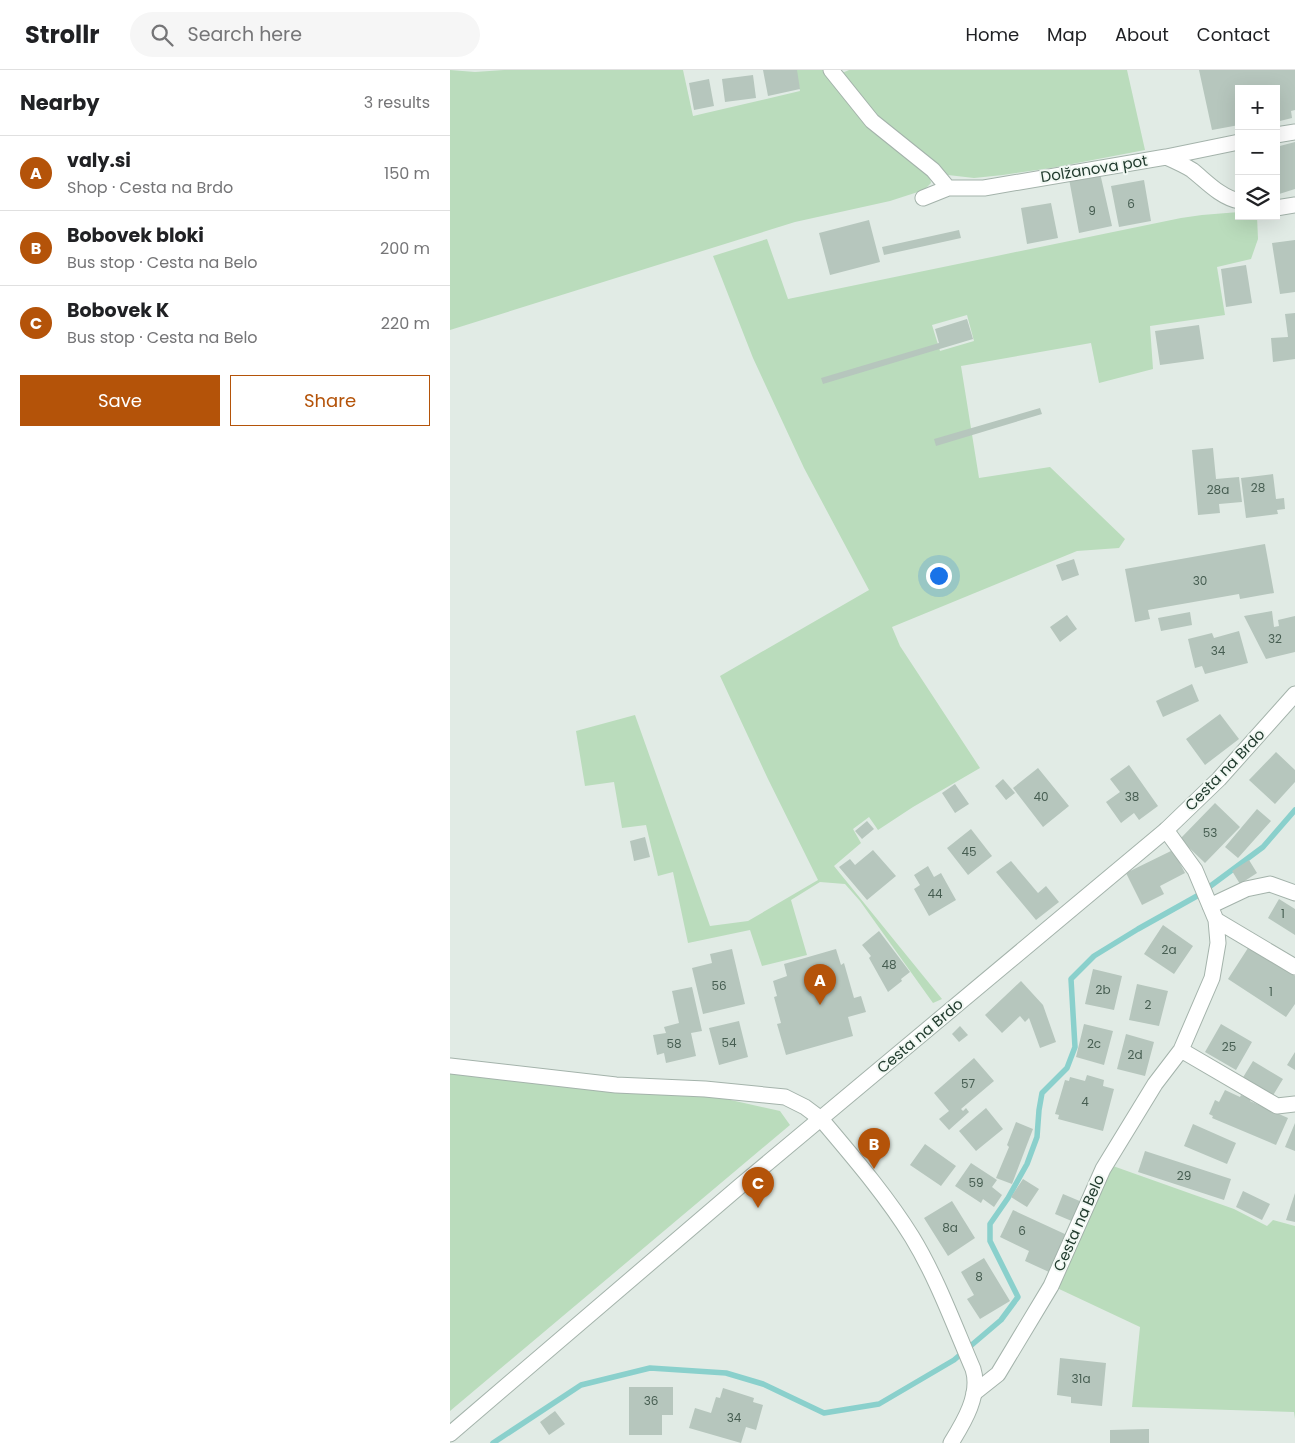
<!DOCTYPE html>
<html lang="en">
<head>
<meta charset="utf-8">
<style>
	body { margin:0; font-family:Poppins,sans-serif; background:#f6f6f6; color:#202124 }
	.controls { position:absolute; right:15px; top:15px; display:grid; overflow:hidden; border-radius:0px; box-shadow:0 5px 20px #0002 }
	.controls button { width:45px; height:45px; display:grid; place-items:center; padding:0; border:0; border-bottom:1px solid #e0e0e0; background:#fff; color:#202124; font:25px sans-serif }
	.you { position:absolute; left:488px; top:505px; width:18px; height:18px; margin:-12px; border:4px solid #fff; border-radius:50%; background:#1a73e8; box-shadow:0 0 0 8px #1a73e833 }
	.badge { display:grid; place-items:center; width:32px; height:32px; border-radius:50%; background:#b45309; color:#fff; font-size:16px; font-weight:700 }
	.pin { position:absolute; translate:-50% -41px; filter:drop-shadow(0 1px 2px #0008) }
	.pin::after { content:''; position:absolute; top:26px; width:18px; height:15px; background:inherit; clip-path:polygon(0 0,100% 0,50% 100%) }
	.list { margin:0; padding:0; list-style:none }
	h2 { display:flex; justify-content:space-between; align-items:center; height:65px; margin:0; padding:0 20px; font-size:21px }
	h2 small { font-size:16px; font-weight:400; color:#757577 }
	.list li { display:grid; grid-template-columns:32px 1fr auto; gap:15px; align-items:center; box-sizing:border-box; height:75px; padding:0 20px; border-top:1px solid #e0e0e0 }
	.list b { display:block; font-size:19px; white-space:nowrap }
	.list p { margin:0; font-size:16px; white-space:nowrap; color:#757577 }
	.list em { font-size:16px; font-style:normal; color:#757577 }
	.actions { display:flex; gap:10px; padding:15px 20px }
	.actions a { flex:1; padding:11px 0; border:1px solid #b45309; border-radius:0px; text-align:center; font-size:18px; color:#b45309 }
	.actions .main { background:#b45309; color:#fff }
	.icon { flex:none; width:28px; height:28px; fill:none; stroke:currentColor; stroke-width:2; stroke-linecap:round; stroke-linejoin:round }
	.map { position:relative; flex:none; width:845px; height:1373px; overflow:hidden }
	header { display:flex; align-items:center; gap:30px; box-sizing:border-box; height:70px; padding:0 25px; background:#fff; border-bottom:1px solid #e0e0e0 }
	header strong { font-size:24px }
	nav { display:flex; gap:28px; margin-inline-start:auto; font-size:18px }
	.search { width:350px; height:45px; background:#f6f6f6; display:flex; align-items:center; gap:12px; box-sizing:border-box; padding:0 18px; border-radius:28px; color:#757577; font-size:19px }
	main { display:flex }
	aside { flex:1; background:#fff }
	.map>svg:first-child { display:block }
	.green { fill:#badcbc; fill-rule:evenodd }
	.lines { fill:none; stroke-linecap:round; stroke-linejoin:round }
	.stream { stroke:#8ad0cc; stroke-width:5.5 }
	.building { fill:#b6c6bd }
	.minor-casing { stroke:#a4b3ab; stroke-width:17 }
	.tertiary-casing { stroke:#a4b3ab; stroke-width:17 }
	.minor { stroke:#fff; stroke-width:15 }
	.tertiary { stroke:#fff; stroke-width:15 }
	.labels { text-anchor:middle; stroke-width:4; stroke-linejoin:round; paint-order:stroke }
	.number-label { font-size:12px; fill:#475e52 }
	.street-label { font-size:15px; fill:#223c2f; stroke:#f1f8f3 }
</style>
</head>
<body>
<header>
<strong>Strollr</strong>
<div class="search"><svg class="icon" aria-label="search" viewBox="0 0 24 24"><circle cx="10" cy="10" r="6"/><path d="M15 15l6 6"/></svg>Search here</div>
<nav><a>Home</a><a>Map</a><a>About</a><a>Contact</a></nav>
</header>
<main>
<aside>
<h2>Nearby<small>3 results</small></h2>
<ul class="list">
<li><span class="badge">A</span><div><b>valy.si</b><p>Shop · Cesta na Brdo</p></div><em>150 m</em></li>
<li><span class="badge">B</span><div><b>Bobovek bloki</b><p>Bus stop · Cesta na Belo</p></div><em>200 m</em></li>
<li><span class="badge">C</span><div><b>Bobovek K</b><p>Bus stop · Cesta na Belo</p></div><em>220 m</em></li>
</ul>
<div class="actions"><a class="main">Save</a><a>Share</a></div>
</aside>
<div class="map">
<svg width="845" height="1373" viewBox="0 0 845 1373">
	<rect width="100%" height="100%" fill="#e1ebe5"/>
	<path class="green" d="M0,0L25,2L54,0H233L243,46L350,21L346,0H374L479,104L481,113L474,120L440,131L345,152L0,260Z
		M399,0H677L695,80L601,98L553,105L524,108L498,105L434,56L390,4Z
		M789,142V146H807L808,169L801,189L767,197L775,245L700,256L703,299L649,313L641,273L511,296L529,408L600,397L675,469L669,478L627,481L442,557L450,576L530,698L463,737L428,760L419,747L403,759L411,773L384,796L492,929L483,933L410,831L395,814L370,812L341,830L357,885L312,896L300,860L238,873L223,802L208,806L196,755L172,758L164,712L135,716L126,661L185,645L260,856L298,851L368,810L318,709L270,606L419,520L354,398L303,288L263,186L317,169L338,229L731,148L752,145ZM517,245L524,271L490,281L482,255Z
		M0,1001L254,1024L330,1041L340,1055L0,1341Z
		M663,1096L784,1139L817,1156L823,1150L845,1156V1349L844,1342L682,1337L690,1257L607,1218Z"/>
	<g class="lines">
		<path class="stream" d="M43,1373L131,1315L200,1298L276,1303L313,1314L374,1343L429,1334L504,1290L551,1250L568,1227L540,1171V1154L558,1128L577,1094L587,1067L589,1040L592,1023L617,998L625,977L621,909L644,886L688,859L747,826L813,777L845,740"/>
	</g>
	<path class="building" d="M313,0H347L350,19L318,26Z
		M749,0H845V40L841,41L842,48L826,52V19H789V55L762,60Z
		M303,5L306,28L275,32L272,9Z
		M259,9L264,36L244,40L239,13Z
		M845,72V119L826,125V77Z
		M650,103L662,156L629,163L619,109Z
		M694,110L701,151L669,157L661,116Z
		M601,133L608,168L577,174L571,138Z
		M419,150L430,192L380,205L369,163Z
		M509,160L511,168L434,185L432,177Z
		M845,170V222L830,224L822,173Z
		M796,195L802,233L776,237L771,199Z
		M845,243V289L823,292L821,268L838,267L835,244Z
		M517,249L523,269L373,314L371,308L489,273L485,259Z
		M749,255L754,289L710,295L705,261Z
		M590,338L592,344L486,376L484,369Z
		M763,378L766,409L789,407L792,432L769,434L770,443L748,445L742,380Z
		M823,404L826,429L834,428L835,439L827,440L828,444L796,448L791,408Z
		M815,474L824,523L790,529L789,524L698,540L700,549L685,552L675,499Z
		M624,489L629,505L612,511L606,495Z
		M822,541L824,557L829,556L828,550L845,546V582L816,589L794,546Z
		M740,542L742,555L711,561L708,548Z
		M617,545L627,559L610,572L600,557Z
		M789,561L798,593L755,604L752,596L745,598L738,569L762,563L764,568Z
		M742,614L749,631L713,647L706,631Z
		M770,644L789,669L755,695L736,669Z
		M826,682L845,700V712L825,734L799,710Z
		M679,695L708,736L689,750L684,743L671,753L656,732L670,722L660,709Z
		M588,698L619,736L593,757L563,718Z
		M553,709L565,723L556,730L545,716Z
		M505,714L519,734L505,743L492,723Z
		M765,733L790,757L755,793L730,769Z
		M807,739L821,751L788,788L775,777Z
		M417,751L424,759L412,769L405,761Z
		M521,759L542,786L518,805L497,778Z
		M195,767L200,787L184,791L180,771Z
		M423,780L446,806L417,830L389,797L400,789L405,795Z
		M723,780L735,803L710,816L714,824L692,835L676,803Z
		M799,790L807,803L790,814L782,801Z
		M561,791L588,823L596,816L609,832L586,850L546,802Z
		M478,796L484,807L491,803L506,830L479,846L464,819L470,815L464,805Z
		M829,829L845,839V865L818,848Z
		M713,855L743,876L724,904L694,884Z
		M429,861L460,902L451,909L452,911L438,922L419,888L421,886L412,875Z
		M798,878L845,906V934L836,947L778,909Z
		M282,879L295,934L253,944L242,898L262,893L260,884Z
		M386,879L391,895L394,893L404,928L411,926L416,942L398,947L403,966L336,985L327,954L331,953L324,927L327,926L323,911L337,906L334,894Z
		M643,899L672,906L664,940L635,934Z
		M571,911L593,935L606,972L590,978L579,948L575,952L570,946L552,963L535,945Z
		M687,914L718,921L709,956L679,950Z
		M242,917L252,961L241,963L246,986L216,993L214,983L207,985L203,965L216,963L214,957L229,953L222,921Z
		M289,951L298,987L269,995L259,958Z
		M634,954L663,961L654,995L626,987Z
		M771,954L802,972L786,1000L755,982Z
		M510,956L518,965L509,972L502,964Z
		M676,964L704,972L695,1006L667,999Z
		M845,982V1000L837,995Z
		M524,988L544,1011L511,1039L513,1041L516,1038L519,1042L499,1060L489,1049L499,1041L484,1023Z
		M803,991L833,1009L822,1027L792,1009Z
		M637,1005L654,1010L653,1016L664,1019L653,1061L608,1049L609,1045L605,1044L615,1010L619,1011L620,1007L635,1011Z
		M775,1020L790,1027L791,1025L801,1029L800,1031L838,1048L826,1075L762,1048L763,1046L759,1044L765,1030L769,1032Z
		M536,1038L553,1059L526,1081L509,1061Z
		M566,1052L583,1059L562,1114L546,1108L559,1077L557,1075Z
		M845,1053V1081L835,1077Z
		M743,1054L786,1073L777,1094L734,1076Z
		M475,1074L506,1096L491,1116L460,1095Z
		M695,1081L781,1109L774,1130L688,1102Z
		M521,1093L547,1110L542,1117L552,1125L544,1137L533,1129L531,1133L505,1116Z
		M573,1109L589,1119L577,1137L561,1127Z
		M793,1121L820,1134L812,1150L786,1137Z
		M845,1123V1152L836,1150Z
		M613,1124L632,1132L624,1152L605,1144Z
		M502,1131L525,1168L498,1186L474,1148Z
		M563,1140L617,1165L599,1202L575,1191L579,1181L550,1167Z
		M534,1188L560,1231L530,1249L517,1229L524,1225L511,1202Z
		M610,1288L656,1293L652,1336L621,1333V1327L607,1325Z
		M179,1317H223V1345H212V1365H179Z
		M273,1318L304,1328L303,1332L313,1335L306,1360L296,1357L291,1373L239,1358L245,1338L261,1343L266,1327L270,1328Z
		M105,1341L115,1354L99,1365L90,1352Z
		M699,1359V1373H660V1360Z"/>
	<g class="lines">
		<defs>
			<path id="minor" d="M381,0L422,51L483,100L498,118
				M826,65L845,62
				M716,87C725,91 734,95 742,100C756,111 770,127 789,131
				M473,128L498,118H534L716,87L789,72
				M826,138L845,135
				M760,836L796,819L820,814L845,823
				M766,850L845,897
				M731,980L827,1036L845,1034
				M0,996L166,1015L255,1019L335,1027L355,1037L371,1049
				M524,1323L548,1304L601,1216L653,1099L705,1014L731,980L762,908L768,873L766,850L745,800L716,760"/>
			<path id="tertiary" d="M371,1049C403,1087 436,1125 462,1167C487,1208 504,1255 523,1299C531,1324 514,1352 501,1373
				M0,1364L290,1116L716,760L769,709L845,624"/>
		</defs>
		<use href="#minor" class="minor-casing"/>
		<use href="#tertiary" class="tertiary-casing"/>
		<use href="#minor" class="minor"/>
		<use href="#tertiary" class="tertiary"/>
	</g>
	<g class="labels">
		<g class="number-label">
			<text x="681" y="138">6</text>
			<text x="642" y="145">9</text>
			<text x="808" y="422">28</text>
			<text x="768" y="424">28a</text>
			<text x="750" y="515">30</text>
			<text x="825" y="573">32</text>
			<text x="768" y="585">34</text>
			<text x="591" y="731">40</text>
			<text x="682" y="731">38</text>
			<text x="760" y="767">53</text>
			<text x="519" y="786">45</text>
			<text x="485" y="828">44</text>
			<text x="833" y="848">1</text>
			<text x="719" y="884">2a</text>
			<text x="439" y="899">48</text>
			<text x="269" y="920">56</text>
			<text x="653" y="924">2b</text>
			<text x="821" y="926">1</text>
			<text x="698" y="939">2</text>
			<text x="279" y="977">54</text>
			<text x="224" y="978">58</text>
			<text x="644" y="978">2c</text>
			<text x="779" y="981">25</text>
			<text x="685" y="989">2d</text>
			<text x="518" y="1018">57</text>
			<text x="635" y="1036">4</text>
			<text x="734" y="1110">29</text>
			<text x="526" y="1117">59</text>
			<text x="500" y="1162">8a</text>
			<text x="572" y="1165">6</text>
			<text x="529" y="1211">8</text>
			<text x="631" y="1313">31a</text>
			<text x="201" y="1335">36</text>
			<text x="284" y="1352">34</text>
		</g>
		<g class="street-label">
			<text transform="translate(644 99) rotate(-9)" y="5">Dolžanova pot</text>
			<text transform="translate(775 700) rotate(-46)" y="5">Cesta na Brdo</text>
			<text transform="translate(470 966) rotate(-40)" y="5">Cesta na Brdo</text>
			<text transform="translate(629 1153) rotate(-66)" y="5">Cesta na Belo</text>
		</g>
	</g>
</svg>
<div class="controls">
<button>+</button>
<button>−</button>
<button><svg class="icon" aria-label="layers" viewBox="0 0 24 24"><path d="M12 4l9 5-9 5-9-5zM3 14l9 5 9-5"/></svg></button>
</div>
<div class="you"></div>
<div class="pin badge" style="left:370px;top:935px">A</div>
<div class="pin badge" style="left:424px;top:1099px">B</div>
<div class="pin badge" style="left:308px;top:1138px">C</div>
</div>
</main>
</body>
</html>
